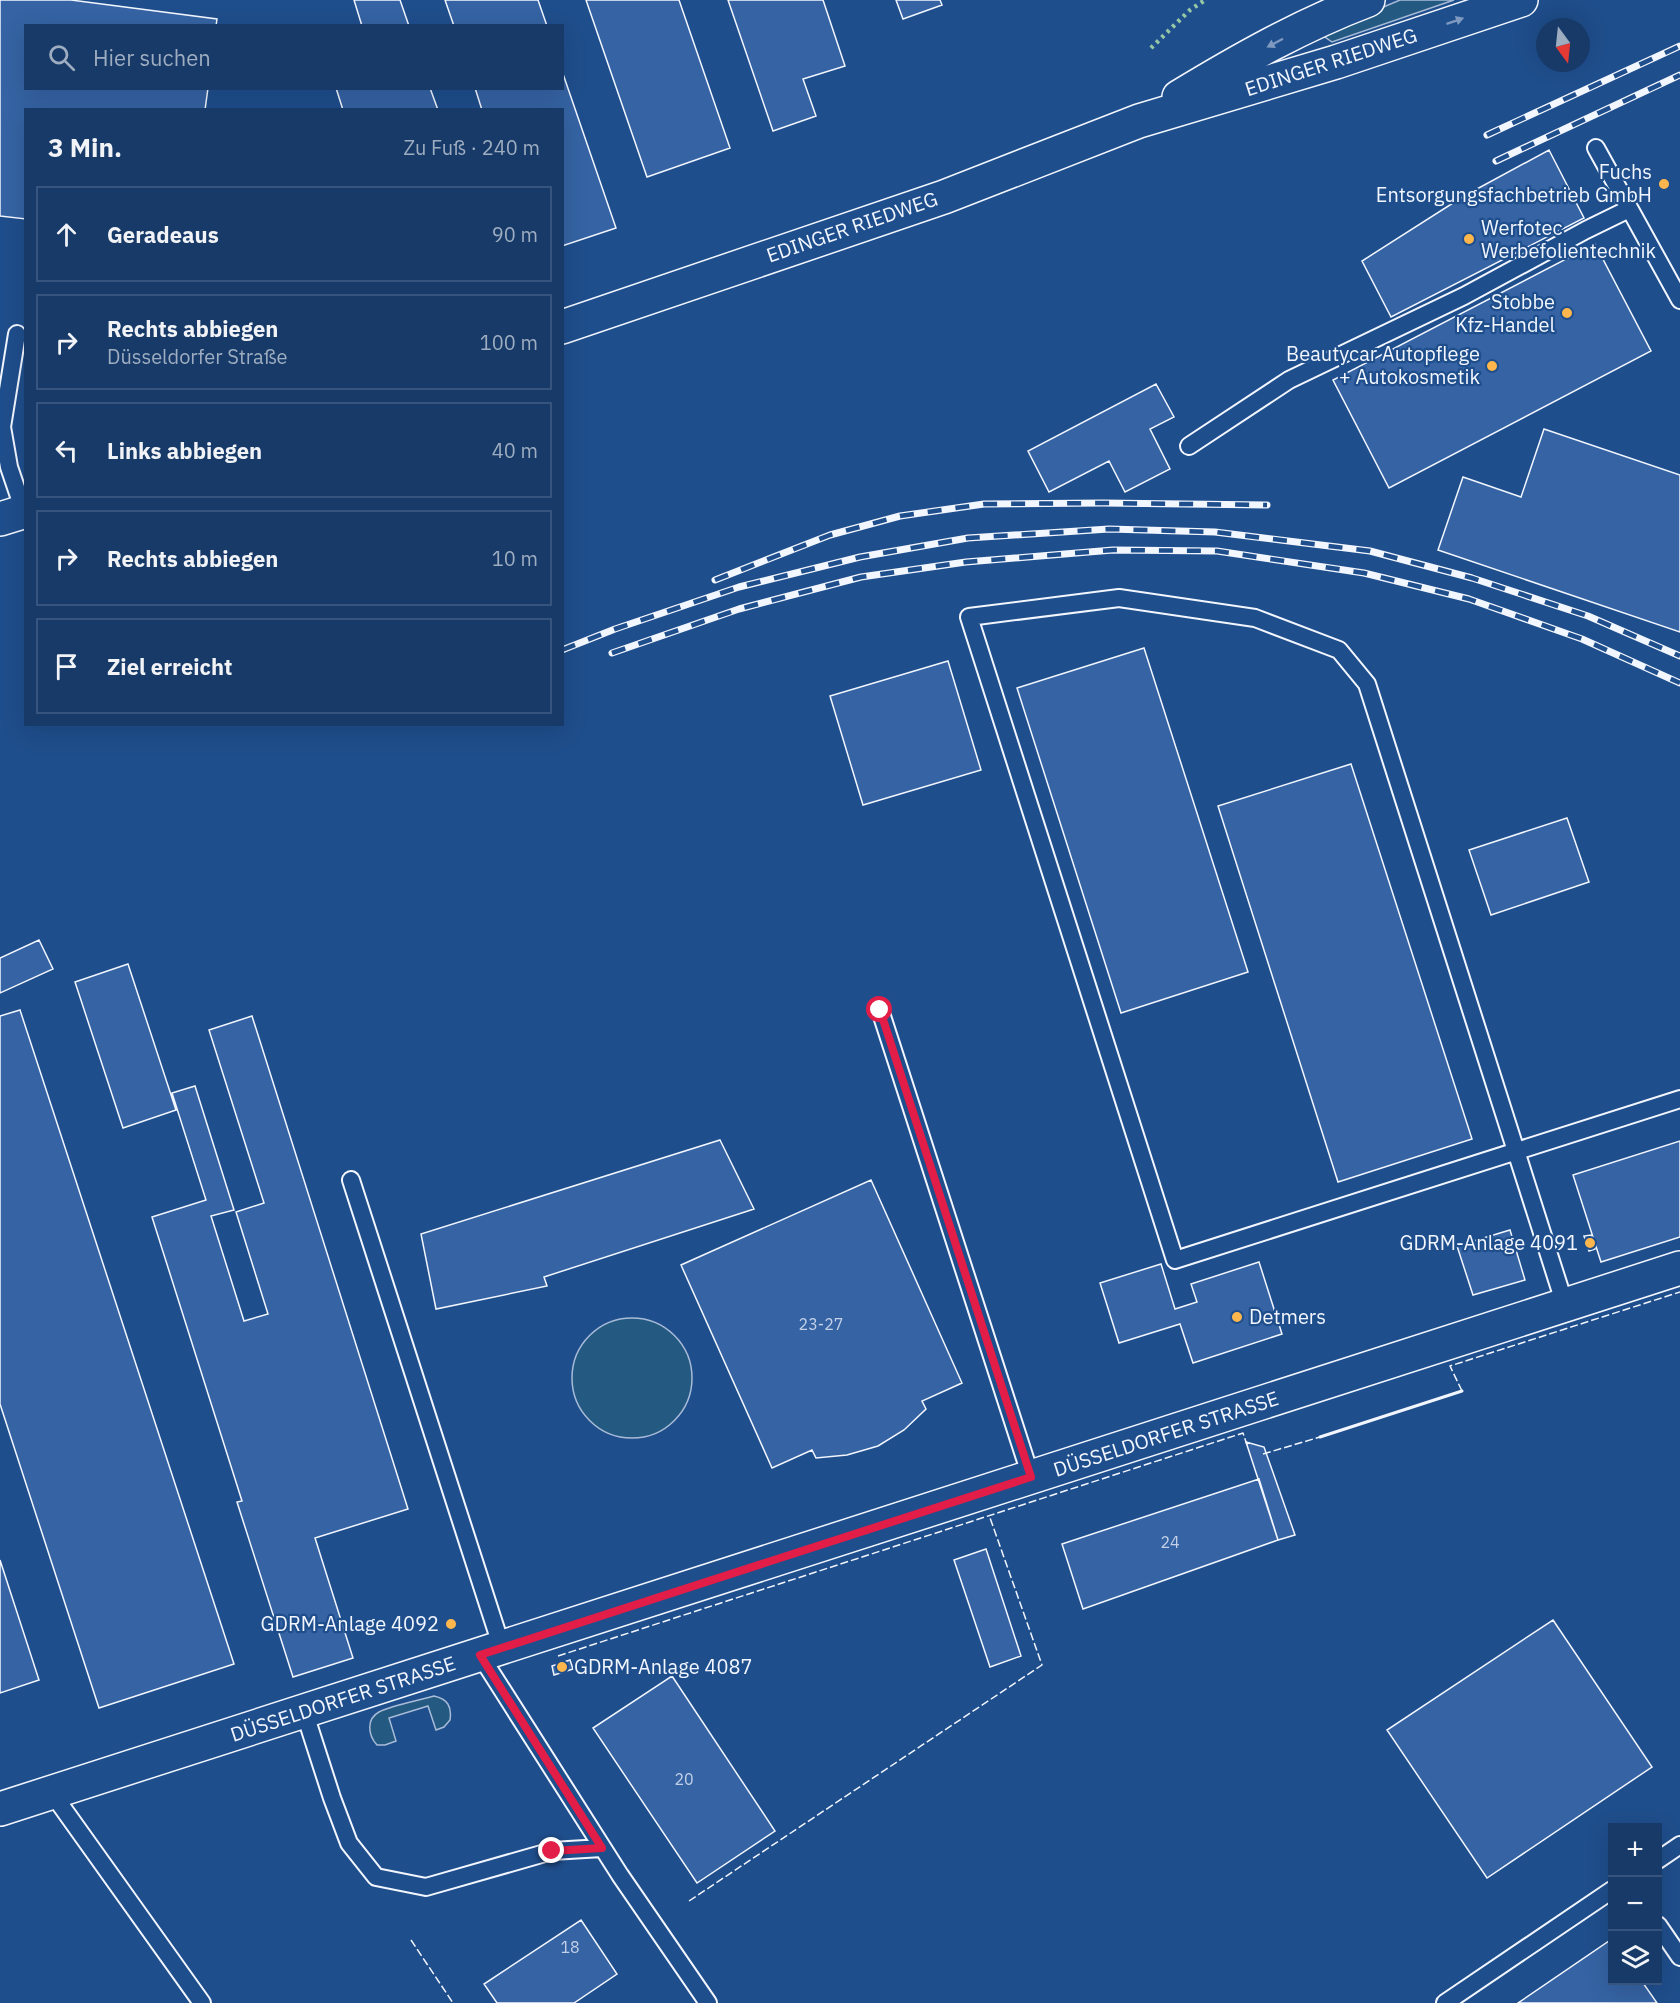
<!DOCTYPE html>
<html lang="de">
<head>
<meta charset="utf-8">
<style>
	body { margin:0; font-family:"IBM Plex Sans",sans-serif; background:#20416f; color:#f1f3f6 }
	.controls { position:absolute; right:18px; bottom:18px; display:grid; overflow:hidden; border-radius:0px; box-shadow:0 6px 24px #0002 }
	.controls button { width:54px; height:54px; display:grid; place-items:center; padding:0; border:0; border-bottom:2px solid #36547d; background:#173a69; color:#f1f3f6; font:30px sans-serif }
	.compass { position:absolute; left:1536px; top:18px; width:54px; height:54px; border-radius:50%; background:#173a69; box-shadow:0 6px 24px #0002; rotate:165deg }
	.stop { position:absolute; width:18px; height:18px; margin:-14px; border:4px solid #e11d48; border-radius:50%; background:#fff }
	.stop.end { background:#e11d48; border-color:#fff; box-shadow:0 2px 6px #0008 }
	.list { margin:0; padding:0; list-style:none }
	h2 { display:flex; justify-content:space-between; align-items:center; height:78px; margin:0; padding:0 24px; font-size:26px }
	h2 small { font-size:20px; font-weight:400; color:#9eadc0 }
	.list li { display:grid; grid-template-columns:39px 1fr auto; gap:18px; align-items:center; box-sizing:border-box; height:96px; margin:0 12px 12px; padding:0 12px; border:2px solid #36547d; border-radius:0px }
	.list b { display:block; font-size:22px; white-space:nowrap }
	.list p { margin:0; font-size:20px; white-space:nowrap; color:#9eadc0 }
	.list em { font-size:20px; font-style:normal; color:#9eadc0 }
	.icon { flex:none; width:33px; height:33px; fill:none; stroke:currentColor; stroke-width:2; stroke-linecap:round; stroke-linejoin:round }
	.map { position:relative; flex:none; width:1680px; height:2003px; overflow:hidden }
	.search { position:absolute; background:#173a69; box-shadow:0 6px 24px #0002; left:24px; top:24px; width:540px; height:66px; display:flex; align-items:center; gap:15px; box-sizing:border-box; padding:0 21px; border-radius:0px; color:#9eadc0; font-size:22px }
	.panel { position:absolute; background:#173a69; box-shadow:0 6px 24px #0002; left:24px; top:108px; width:540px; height:618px; border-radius:0px }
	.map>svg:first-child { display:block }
	.green { fill:#245a82; stroke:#a8bbd7; stroke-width:1.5 }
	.building { fill:#3563a3; stroke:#f2f6ff; stroke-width:1.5 }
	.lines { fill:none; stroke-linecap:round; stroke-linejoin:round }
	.lane-casing { stroke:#f2f6ff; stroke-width:20 }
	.street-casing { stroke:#f2f6ff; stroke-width:36 }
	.secondary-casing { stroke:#f2f6ff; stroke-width:36 }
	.lane { stroke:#1f4e8c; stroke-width:16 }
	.street { stroke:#1f4e8c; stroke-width:33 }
	.secondary { stroke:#1f4e8c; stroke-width:33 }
	.rail-casing { stroke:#f2f6ff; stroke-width:7 }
	.rail { stroke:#1f4e8c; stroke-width:4.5; stroke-dasharray:14; stroke-linecap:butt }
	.hedge { stroke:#97c8a6; stroke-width:4.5; stroke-dasharray:3 4.5; stroke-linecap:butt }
	.fence { stroke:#f2f6ff; stroke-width:1.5; stroke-dasharray:8 3; stroke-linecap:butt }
	.wall { stroke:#f2f6ff; stroke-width:3 }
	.oneway { fill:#7e9ac0 }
	.route { stroke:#e11d48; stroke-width:8 }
	.poi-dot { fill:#ffb74d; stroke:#1f4e8c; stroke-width:2 }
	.labels { text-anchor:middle; stroke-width:4.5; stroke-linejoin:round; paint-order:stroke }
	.number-label { font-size:16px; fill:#c3d1e8 }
	.street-label { font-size:20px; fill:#f2f6ff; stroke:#1f4e8c }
	.poi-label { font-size:20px; fill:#f2f6ff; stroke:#1f4e8c; text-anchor:end }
</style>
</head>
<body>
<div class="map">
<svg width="1680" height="2003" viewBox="0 0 1680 2003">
	<rect width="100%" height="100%" fill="#1f4e8c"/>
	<path class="green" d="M1400,0H1454L1332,42L1325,37L1324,32Z
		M572 1378a60 60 0 1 1 120 0a60 60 0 1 1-120 0Z
		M434,1696C448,1699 452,1707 450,1720L444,1727L436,1730L428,1706L389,1718L396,1741L385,1745H377C368,1735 366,1719 379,1712C390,1706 421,1700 434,1696Z"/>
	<path class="building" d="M0,0H71L217,19L216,26H26V88H208L205,110H26V219L0,216Z
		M354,0H400L409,26H362Z
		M445,0H538L547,26H454Z
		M586,0H679L730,148L647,177Z
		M728,0H823L845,66L803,79L816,116L773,131Z
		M896,0H940L942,5L903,19Z
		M562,71L616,228L562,246V110H482L475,88H562Z
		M336,88H430L438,110H343Z
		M1549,150L1584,218L1391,317L1362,261L1464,196Z
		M1595,244L1651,351L1389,488L1333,380Z
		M1156,384L1174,417L1150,429L1170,469L1125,492L1109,461L1049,492L1028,451Z
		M1544,429L1680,475V632L1438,550L1463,477L1521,497Z
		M1144,648L1248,972L1121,1013L1017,688Z
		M948,661L981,770L863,805L830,696Z
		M1351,764L1472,1139L1338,1182L1218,806Z
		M1567,818L1589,882L1491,915L1469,850Z
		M39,940L53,969L0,993V958Z
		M128,964L176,1110L123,1128L75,982Z
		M20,1010L234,1664L99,1708L0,1404V1016Z
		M252,1016L408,1509L315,1538L353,1658L293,1677L237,1502L242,1501L152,1217L206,1200L172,1093L195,1086L234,1210L211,1216L244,1321L268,1314L236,1212L264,1203L209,1030Z
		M720,1140L754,1209L544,1277L547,1286L436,1309L421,1234Z
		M1680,1141V1237L1601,1262L1573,1175Z
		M871,1180L962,1383L922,1401L926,1409L904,1430L878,1446L847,1455L816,1458L812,1450L772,1468L681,1265Z
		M1510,1230L1525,1280L1473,1295L1457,1246Z
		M1591,1235L1595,1249L1589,1251L1584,1236Z
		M1259,1262L1282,1334L1193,1363L1180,1324L1119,1343L1100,1283L1161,1264L1175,1309L1197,1302L1191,1284Z
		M1246,1442L1264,1447L1295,1535L1278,1540Z
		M1259,1479L1278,1540L1083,1609L1062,1544Z
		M986,1549L1021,1656L990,1667L954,1560Z
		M0,1560L39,1680L0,1693Z
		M1553,1620L1652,1767L1487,1878L1387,1730Z
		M570,1660L573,1669L554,1675L552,1666Z
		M672,1676L775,1831L697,1883L593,1728Z
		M581,1920L617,1974L574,2003H497L484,1984Z
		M1612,1939V1980H1641L1657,2003H1518Z"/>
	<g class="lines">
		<defs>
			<path id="lane" d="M1596,148L1680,300
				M17,334L2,427L9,467L24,511
				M1189,446L1289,380L1464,296L1586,230L1629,209
				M880,1010L1031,1477
				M351,1180L502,1648
				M1565,1305L1516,1151L1367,684L1339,650L1255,618L1119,598L969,617L1175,1260L1680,1099
				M480,1655L620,1875L708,2003
				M304,1711L332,1798L349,1843L376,1877L426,1887L552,1851L602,1848
				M52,1793L202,2003
				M1658,1860L1680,1845
				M1658,1925L1680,1957
				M1445,2003L1612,1890"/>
			<path id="street" d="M0,1809L1680,1268"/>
			<path id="secondary" d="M1179,97C1240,60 1302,25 1368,0
				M562,327L944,197L1139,121L1336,62L1521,0
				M0,519L26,511"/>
		</defs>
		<use href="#lane" class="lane-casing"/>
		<use href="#street" class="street-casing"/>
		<use href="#secondary" class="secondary-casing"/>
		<use href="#lane" class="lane"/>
		<use href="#street" class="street"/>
		<use href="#secondary" class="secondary"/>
		<defs>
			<path id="rail" d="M1487,135L1680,46
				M1496,161L1680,75
				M715,580L830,535L900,516L984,504L1103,503L1267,505
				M562,650L615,629L739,587L860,557L968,538L1109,529L1215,532L1370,551L1472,578L1588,616L1680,656
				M612,653L739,609L861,577L966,562L1113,550L1217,551L1364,573L1469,599L1582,639L1680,683"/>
		</defs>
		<use href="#rail" class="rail-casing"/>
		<use href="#rail" class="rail"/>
		<path class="hedge" d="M1151,48L1190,10L1205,0"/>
		<path class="fence" d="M1462,1391L1450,1366L1680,1292
			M1263,1454L1320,1437
			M558,1656L1243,1433L1247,1445
			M689,1901L1042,1665L989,1515
			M411,1940L453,2003"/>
		<path class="wall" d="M1320,1437L1462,1391"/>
	</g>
	<defs><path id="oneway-solid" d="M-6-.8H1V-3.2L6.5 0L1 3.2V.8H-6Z" transform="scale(1.5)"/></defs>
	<g class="oneway">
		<use href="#oneway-solid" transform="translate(1455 21) rotate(-19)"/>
		<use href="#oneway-solid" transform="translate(1275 43) rotate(152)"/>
	</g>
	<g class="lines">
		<path class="route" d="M552,1851L602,1848L480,1655L1031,1477L880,1010"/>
	</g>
	<g class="poi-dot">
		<circle cx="1664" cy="184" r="6"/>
		<circle cx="1469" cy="239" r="6"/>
		<circle cx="1567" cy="313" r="6"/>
		<circle cx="1492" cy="366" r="6"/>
		<circle cx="1590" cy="1243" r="6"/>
		<circle cx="1237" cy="1317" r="6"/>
		<circle cx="451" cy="1624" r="6"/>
		<circle cx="562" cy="1667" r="6"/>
	</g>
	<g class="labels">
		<g class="number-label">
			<text x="821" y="1330">23-27</text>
			<text x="1170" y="1548">24</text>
			<text x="684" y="1785">20</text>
			<text x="570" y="1953">18</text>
		</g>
		<g class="street-label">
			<text transform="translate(1331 62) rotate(-18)" y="7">EDINGER RIEDWEG</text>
			<text transform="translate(852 227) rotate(-19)" y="7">EDINGER RIEDWEG</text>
			<text transform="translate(1166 1434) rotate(-18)" y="7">DÜSSELDORFER STRASSE</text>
			<text transform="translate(343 1699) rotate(-18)" y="7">DÜSSELDORFER STRASSE</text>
		</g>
		<g class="poi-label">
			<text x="1652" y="179">Fuchs<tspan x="1652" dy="23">Entsorgungsfachbetrieb GmbH</tspan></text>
			<text x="1481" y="235" text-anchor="start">Werfotec<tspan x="1481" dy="23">Werbefolientechnik</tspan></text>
			<text x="1555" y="309">Stobbe<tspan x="1555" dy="23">Kfz-Handel</tspan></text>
			<text x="1480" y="361">Beautycar Autopflege<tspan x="1480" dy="23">+ Autokosmetik</tspan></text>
			<text x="1578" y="1250">GDRM-Anlage 4091</text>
			<text x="1249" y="1324" text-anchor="start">Detmers</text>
			<text x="439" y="1631">GDRM-Anlage 4092</text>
			<text x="574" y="1674" text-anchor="start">GDRM-Anlage 4087</text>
		</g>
	</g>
</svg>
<div class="controls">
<button>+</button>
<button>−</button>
<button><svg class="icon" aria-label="layers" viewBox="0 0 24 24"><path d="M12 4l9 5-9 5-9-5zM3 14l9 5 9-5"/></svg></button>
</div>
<svg class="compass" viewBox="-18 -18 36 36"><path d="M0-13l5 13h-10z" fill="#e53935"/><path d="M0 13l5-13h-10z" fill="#9eadc0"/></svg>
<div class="stop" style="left:880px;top:1010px"></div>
<div class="stop end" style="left:552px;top:1851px"></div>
<div class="search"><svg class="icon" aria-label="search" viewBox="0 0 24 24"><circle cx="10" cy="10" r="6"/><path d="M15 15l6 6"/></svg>Hier suchen</div>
<section class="panel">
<h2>3 Min.<small>Zu Fuß · 240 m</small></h2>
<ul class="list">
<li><svg class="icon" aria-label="ahead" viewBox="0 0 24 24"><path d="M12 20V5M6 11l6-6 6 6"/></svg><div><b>Geradeaus</b></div><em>90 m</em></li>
<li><svg class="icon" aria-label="right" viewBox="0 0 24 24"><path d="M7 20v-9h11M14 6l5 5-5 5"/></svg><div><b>Rechts abbiegen</b><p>Düsseldorfer Straße</p></div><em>100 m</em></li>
<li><svg class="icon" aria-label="left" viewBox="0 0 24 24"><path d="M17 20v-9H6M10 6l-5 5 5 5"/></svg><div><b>Links abbiegen</b></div><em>40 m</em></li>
<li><svg class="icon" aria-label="right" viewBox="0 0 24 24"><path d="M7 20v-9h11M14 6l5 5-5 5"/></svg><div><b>Rechts abbiegen</b></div><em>10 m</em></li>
<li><svg class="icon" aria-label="arrive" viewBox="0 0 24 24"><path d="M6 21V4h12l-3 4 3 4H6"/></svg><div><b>Ziel erreicht</b></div></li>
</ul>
</section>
</div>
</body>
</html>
